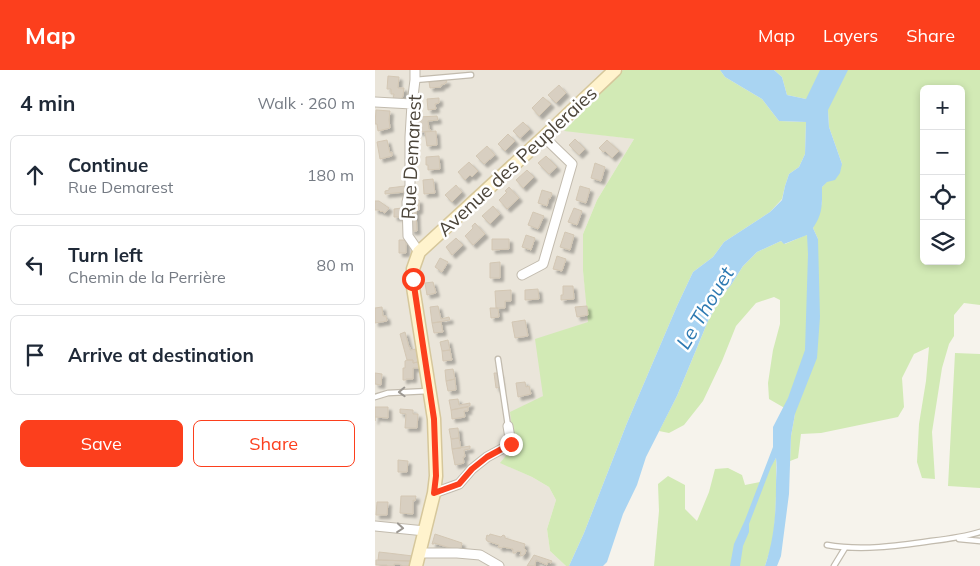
<!DOCTYPE html>
<html lang="en">
<head>
<meta charset="utf-8">
<style>
	body { margin:0; font-family:Mulish,sans-serif; background:#f6f6f7; color:#1f2937 }
	.controls { position:absolute; right:15px; top:15px; display:grid; overflow:hidden; border-radius:8px; box-shadow:0 2px 8px #0003 }
	.controls button { width:45px; height:45px; display:grid; place-items:center; padding:0; border:0; border-bottom:1px solid #e0e1e3; background:#fff; color:#1f2937; font:25px sans-serif }
	.stop { position:absolute; width:15px; height:15px; margin:-11px; border:4px solid #fc3f1d; border-radius:50%; background:#fff }
	.stop.end { background:#fc3f1d; border-color:#fff; box-shadow:0 1px 5px #0008 }
	.list { margin:0; padding:0; list-style:none }
	h2 { display:flex; justify-content:space-between; align-items:center; height:65px; margin:0; padding:0 20px; font-size:21px }
	h2 small { font-size:16px; font-weight:400; color:#747a83 }
	.list li { display:grid; grid-template-columns:32px 1fr auto; gap:15px; align-items:center; box-sizing:border-box; height:80px; margin:0 10px 10px; padding:0 10px; border:1px solid #e0e1e3; border-radius:8px }
	.list b { display:block; font-size:19px; white-space:nowrap }
	.list p { margin:0; font-size:16px; white-space:nowrap; color:#747a83 }
	.list em { font-size:16px; font-style:normal; color:#747a83 }
	.actions { display:flex; gap:10px; padding:15px 20px }
	.actions a { flex:1; padding:11px 0; border:1px solid #fc3f1d; border-radius:8px; text-align:center; font-size:18px; color:#fc3f1d }
	.actions .main { background:#fc3f1d; color:#fff }
	.icon { flex:none; width:28px; height:28px; fill:none; stroke:currentColor; stroke-width:2; stroke-linecap:round; stroke-linejoin:round }
	.map { position:relative; flex:none; width:605px; height:496px; overflow:hidden }
	header { display:flex; align-items:center; gap:30px; box-sizing:border-box; height:70px; padding:0 25px; background:#fc3f1d; color:#fff }
	header strong { font-size:24px }
	nav { display:flex; gap:28px; margin-inline-start:auto; font-size:18px }
	main { display:flex }
	aside { flex:1; background:#fff }
	.map>svg:first-child { display:block }
	.residential { fill:#eae5da }
	.green { fill:#d2eab5; fill-rule:evenodd }
	.water { fill:#a9d4f2 }
	.building { fill:#d8cfc1; stroke:#d3c7b4; filter:url(#shadow) }
	.lines { fill:none; stroke-linecap:round; stroke-linejoin:round }
	.lane-casing { stroke:#c2bbae; stroke-width:7 }
	.street-casing { stroke:#c2bbae; stroke-width:11 }
	.secondary-casing { stroke:#d6c79b; stroke-width:15 }
	.lane { stroke:#fff; stroke-width:4.5 }
	.street { stroke:#fff; stroke-width:9 }
	.secondary { stroke:#fff3cd; stroke-width:12 }
	.oneway { stroke:#9c9892 }
	.route { stroke:#fc3f1d; stroke-width:6 }
	.labels { text-anchor:middle; stroke-width:5; stroke-linejoin:round; paint-order:stroke }
	.street-label { font-size:19px; fill:#4b4439; stroke:#fff }
	.water-label { font-size:20px; font-style:italic; fill:#2e7ab2; stroke:#fff }
</style>
</head>
<body>
<header>
<strong>Map</strong>
<nav><a>Map</a><a>Layers</a><a>Share</a></nav>
</header>
<main>
<aside>
<h2>4 min<small>Walk · 260 m</small></h2>
<ul class="list">
<li><svg class="icon" aria-label="ahead" viewBox="0 0 24 24"><path d="M12 20V5M6 11l6-6 6 6"/></svg><div><b>Continue</b><p>Rue Demarest</p></div><em>180 m</em></li>
<li><svg class="icon" aria-label="left" viewBox="0 0 24 24"><path d="M17 20v-9H6M10 6l-5 5 5 5"/></svg><div><b>Turn left</b><p>Chemin de la Perrière</p></div><em>80 m</em></li>
<li><svg class="icon" aria-label="arrive" viewBox="0 0 24 24"><path d="M6 21V4h12l-3 4 3 4H6"/></svg><div><b>Arrive at destination</b></div></li>
</ul>
<div class="actions"><a class="main">Save</a><a>Share</a></div>
</aside>
<div class="map">
<svg width="605" height="496" viewBox="0 0 605 496">
	<defs>
		<filter id="shadow"><feDropShadow dx="3.5" dy="3.5" stdDeviation="1" flood-color="#0004"/></filter>
	</defs>
	<rect width="100%" height="100%" fill="#f6f3ec"/>
	<path class="residential" d="M0,0H248L189,60L259,69L222,130L208,164V201L214,252L168,326L139,376L126,393L157,407L174,417L181,430L172,459L175,481L191,496H0Z"/>
	<path class="green" d="M248,0H345L350,7L387,29L404,51L431,52L430,84L424,97L414,104L410,116L407,129L395,142L349,172L338,187L318,202L302,236L252,353L209,463L194,496H191L175,481L172,459L181,430L174,417L157,407L125,393L139,376L135,342L168,326L160,269L213,252L208,201V164L222,130L259,69L189,61Z
		M399,0H605V235L589,233L579,245V266L574,274L567,298L557,362L560,409L547,408L542,392L544,354L551,311L554,277L539,284L527,308L529,337L523,347L446,363L426,364L423,388L415,391L416,366L420,344L394,329L393,313L398,280L405,254V230L399,227L381,233L361,256L347,291L328,331L309,355L294,363L284,361L302,326L333,251L347,225L356,215L368,196L382,182L406,171L410,174L431,165L443,169L438,158L447,133V117L467,94L454,57L453,40L431,29L412,25L407,7ZM549,19H586V191H549Z
		M580,283L605,284V418L573,416Z
		M401,388C401,417 402,446 397,474C395,481 392,489 390,496H279L284,441L283,414L293,406L310,415V439L322,451L334,422L340,399L353,398L367,405L370,415L385,412Z"/>
	<path class="water" d="M345,0H399L407,7L412,25L431,29L445,0H473L453,40L454,57L467,94L465,103L460,110L452,112L447,117C447,135 448,143 438,158L443,169L445,247L442,288L420,344L416,366L414,424L406,486L402,496H390C399,469 401,444 401,416C401,407 402,397 401,388L396,397L374,454V462L368,476L365,496H355L359,474L370,450L398,377V357L413,328L430,280L433,184L432,165L409,174L406,171L382,182L368,196L356,215L347,225L333,251L302,326L271,387L262,415L248,444L232,492L228,496H194L209,463L252,353L302,236L318,202L338,187L349,172L395,142L407,130L410,116L414,104L424,97L430,84L431,52L404,51L387,29L350,7Z"/>
	<path class="building" d="M13,6L24,7L23,18H29L28,26L25,30L18,29L19,24H16V19H12Z
		M71,10L72,12L70,13V14L66,15V17L55,18L54,12Z
		M184,15L191,23L181,33L173,25Z
		M168,27L176,34L164,46L157,38Z
		M64,28V33L60,34L61,39L53,40L52,29Z
		M1,40L15,41L14,50L15,58L3,61L2,54H0Z
		M62,46L63,50L53,51L54,59H55L56,61L44,62L43,50L44,47Z
		M148,52L155,59L145,68L138,61Z
		M61,61L62,75L52,76L50,62Z
		M133,64L140,71L130,81L123,74Z
		M200,69L210,79L204,85L194,75Z
		M12,70L15,83L17,82V86L5,89L2,72Z
		M232,70L244,81L237,88L230,81L228,82L224,78Z
		M112,76L120,85L109,94L101,86Z
		M64,86L65,99L53,100V95H51V87Z
		M171,86L182,97L174,104L163,93Z
		M94,92L103,101L97,107L95,105L90,110L83,102Z
		M220,93L230,97L226,111L216,108Z
		M152,100L159,107L148,118L141,110Z
		M58,109L60,123L49,124L48,110Z
		M81,115L87,122L77,132L70,125Z
		M30,116V122L10,124V121L14,120V118Z
		M205,116L215,119L211,133L201,130Z
		M134,117L144,128L132,139L124,130L132,122L130,121Z
		M167,120L177,123L175,129L174,128L172,136L163,133Z
		M36,130H44V140L41,141L42,161H36Z
		M0,131H4L14,138L10,143L7,141L6,142L4,140H0Z
		M118,136L125,144L115,154L107,146Z
		M27,138V147H19V139Z
		M199,138L207,141L202,155L193,152Z
		M158,142L169,146L163,159L153,155Z
		M100,153L110,164L98,175L90,166L98,158L97,156Z
		M190,162L199,165L195,180L185,177Z
		M151,165L160,168L156,180L147,177Z
		M81,168L88,175L77,185L71,177Z
		M117,169H134V179L117,180Z
		M24,170H31V183H24Z
		M182,186L191,189L187,201L178,199Z
		M65,188L73,192L67,202L60,197Z
		M125,192V208H115V193Z
		M58,212L61,223L52,225L50,213Z
		M188,216H198L199,229L186,230V225H188Z
		M163,219L164,229L150,230V220Z
		M136,220V231H130V238H121L120,221Z
		M63,236L66,249L74,247L75,250L57,253L55,237Z
		M212,236L213,245L202,247L200,237Z
		M7,237L8,246H11L12,251L0,253V238Z
		M115,238H123L124,247L116,248Z
		M150,250L153,266L140,268L137,252Z
		M66,252L68,262L59,263L57,253Z
		M30,262L34,277L36,278H35V280L41,279L43,292L38,293V290H32L25,264Z
		M73,270L75,280L67,281L65,272Z
		M75,280L77,290L68,291L67,281Z
		M32,290H38V293L43,292L44,298H38V309H31V310H28V298H30V291Z
		M78,299L80,309L71,311L70,300Z
		M0,303L7,304L6,315L0,314Z
		M119,303H124L126,317L121,318Z
		M80,309L81,320L73,321L71,311Z
		M150,312L151,317L154,316L156,324L143,327L141,313Z
		M83,329L84,335L95,333V336L76,340L74,330Z
		M0,337H13V348L0,347V351Z
		M93,337V341H89L90,347L77,349L76,340Z
		M25,339L38,340V344H43L42,358H30L31,344L25,343Z
		M83,358L84,368L76,369L74,359Z
		M84,368L86,378L77,379L76,369Z
		M95,376V379L89,380L90,387H88L89,393L80,395L77,379Z
		M23,390L33,391L32,402H23Z
		M26,426H41L40,431L38,430V444L25,443Z
		M2,432H13L12,445H1Z
		M60,464L87,473L85,481L59,473V474H57Z
		M115,464L126,467L128,465L130,466V468L150,474L149,478L151,480L150,484L147,486L145,485L146,482L143,481L140,483H138V479L128,477L127,478L123,477L124,475L112,471L111,469L112,465L114,466Z
		M4,482L13,483L38,486L36,491L3,490Z
		M159,485L177,491L176,493L173,492L172,495L161,490L160,495L161,496H152Z
		M1,490L36,491L34,496H28L24,494H19V496H12V495H1Z"/>
	<g class="lines">
		<defs>
			<path id="lane" d="M40,10L96,5
				M123,289L133,356
				M0,327L13,323L54,321
				M584,469L605,471
				M452,475C486,481 522,476 556,471C573,469 589,467 605,462
				M459,496L470,478"/>
			<path id="street" d="M40,0V10L37,34L35,67V119L32,132L33,166L44,182
				M0,32L37,34
				M147,205L168,194L197,94L169,67
				M59,423L84,414L97,399L112,387L136,374L133,356
				M0,456L50,461
				M44,483H82L105,485L124,496"/>
			<path id="secondary" d="M41,496L59,423L61,406L59,349L38,217V199L44,182L169,67L240,0"/>
		</defs>
		<use href="#lane" class="lane-casing"/>
		<use href="#street" class="street-casing"/>
		<use href="#secondary" class="secondary-casing"/>
		<use href="#lane" class="lane"/>
		<use href="#street" class="street"/>
		<use href="#secondary" class="secondary"/>
	</g>
	<defs><path id="oneway-chevron" d="M-2-3.5L2.5 0L-2 3.5" fill="none" stroke-width="1.6" stroke-linecap="round" stroke-linejoin="round" transform="scale(1.25)"/></defs>
	<g class="oneway">
		<use href="#oneway-chevron" transform="translate(27 322) rotate(178)"/>
		<use href="#oneway-chevron" transform="translate(25 458) rotate(5)"/>
	</g>
	<g class="lines">
		<path class="route" d="M38,209L59,349L61,406L59,423L84,414L97,399L112,387L136,374"/>
	</g>
	<g class="labels">
		<g class="street-label">
			<text transform="translate(36 87) rotate(-87)" y="7">Rue Demarest</text>
			<text transform="translate(142 91) rotate(-43)" y="7">Avenue des Peupleraies</text>
		</g>
		<g class="water-label">
			<text transform="translate(330 238) rotate(-59)" y="7">Le Thouet</text>
		</g>
	</g>
</svg>
<div class="controls">
<button>+</button>
<button>−</button>
<button><svg class="icon" aria-label="locate" viewBox="0 0 24 24"><circle cx="12" cy="12" r="6"/><path d="M12 2v4M12 18v4M2 12h4M18 12h4"/></svg></button>
<button><svg class="icon" aria-label="layers" viewBox="0 0 24 24"><path d="M12 4l9 5-9 5-9-5zM3 14l9 5 9-5"/></svg></button>
</div>
<div class="stop" style="left:38px;top:209px"></div>
<div class="stop end" style="left:136px;top:374px"></div>
</div>
</main>
</body>
</html>
